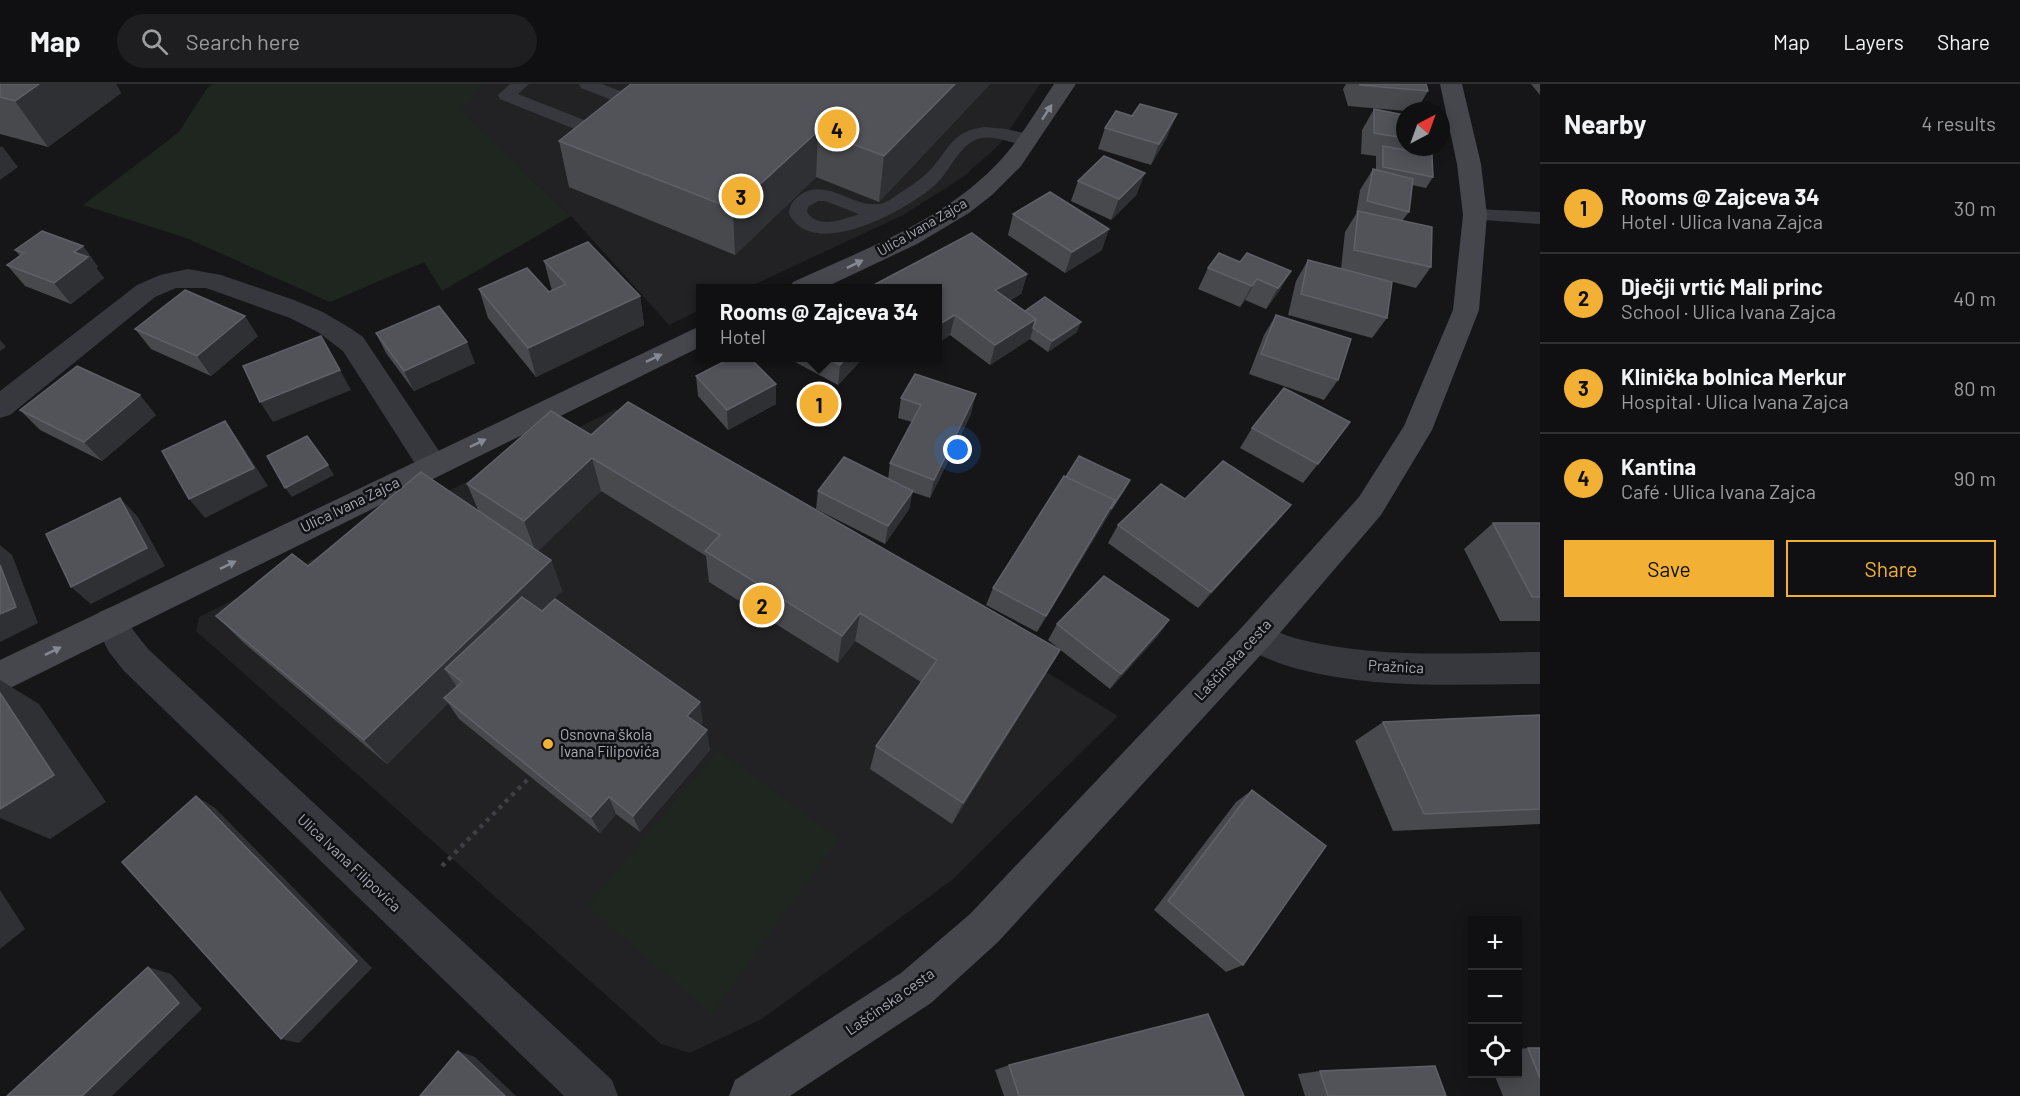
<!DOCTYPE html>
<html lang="en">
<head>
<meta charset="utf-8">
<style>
	body { margin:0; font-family:Barlow,sans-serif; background:#1e1e20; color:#f1f3f6 }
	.controls { position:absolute; right:18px; bottom:18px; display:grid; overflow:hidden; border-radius:0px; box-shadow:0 3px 15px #0003 }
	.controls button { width:54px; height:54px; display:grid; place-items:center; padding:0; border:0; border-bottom:2px solid #303032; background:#101012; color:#f1f3f6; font:30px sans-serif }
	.compass { position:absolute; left:1396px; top:18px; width:54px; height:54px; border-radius:50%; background:#101012; box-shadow:0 3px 15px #0003; rotate:41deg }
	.you { position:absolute; left:958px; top:366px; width:21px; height:21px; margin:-15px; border:4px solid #fff; border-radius:50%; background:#1a73e8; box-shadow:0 0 0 9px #1a73e833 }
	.badge { display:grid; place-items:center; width:39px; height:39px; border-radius:50%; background:#f2b134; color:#111; font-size:20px; font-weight:700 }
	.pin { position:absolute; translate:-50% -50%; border:3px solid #fff; box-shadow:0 2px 6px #0006 }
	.popup { position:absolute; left:696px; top:200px; width:246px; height:78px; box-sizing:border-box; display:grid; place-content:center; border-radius:0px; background:#101012; filter:drop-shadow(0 2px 4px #0005); font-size:20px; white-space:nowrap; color:#9c9d9f }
	.popup b { font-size:22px; color:#f1f3f6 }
	.popup::after { content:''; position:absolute; left:50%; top:100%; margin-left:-12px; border:12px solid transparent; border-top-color:#101012 }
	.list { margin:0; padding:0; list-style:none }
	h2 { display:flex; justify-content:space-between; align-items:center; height:78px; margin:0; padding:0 24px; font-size:26px }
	h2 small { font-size:20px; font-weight:400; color:#9c9d9f }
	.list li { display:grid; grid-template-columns:39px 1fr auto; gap:18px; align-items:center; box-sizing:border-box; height:90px; padding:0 24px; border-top:2px solid #303032 }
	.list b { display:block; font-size:22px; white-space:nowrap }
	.list p { margin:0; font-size:20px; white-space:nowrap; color:#9c9d9f }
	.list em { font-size:20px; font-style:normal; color:#9c9d9f }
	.actions { display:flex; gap:12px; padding:18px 24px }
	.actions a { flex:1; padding:14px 0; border:2px solid #f2b134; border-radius:0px; text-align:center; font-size:21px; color:#f2b134 }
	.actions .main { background:#f2b134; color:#111 }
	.icon { flex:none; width:33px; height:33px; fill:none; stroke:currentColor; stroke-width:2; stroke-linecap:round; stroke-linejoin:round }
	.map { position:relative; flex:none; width:1540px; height:1012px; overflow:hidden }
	header { display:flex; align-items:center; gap:36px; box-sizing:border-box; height:84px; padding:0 30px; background:#101012; border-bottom:2px solid #303032 }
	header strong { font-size:28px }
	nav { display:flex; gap:33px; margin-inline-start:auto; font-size:21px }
	.search { width:420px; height:54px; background:#1e1e20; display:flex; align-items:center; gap:15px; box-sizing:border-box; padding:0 21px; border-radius:33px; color:#9c9d9f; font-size:22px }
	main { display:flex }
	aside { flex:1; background:#101012 }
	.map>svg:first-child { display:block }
	.built { fill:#222225 }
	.green { fill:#1e261f }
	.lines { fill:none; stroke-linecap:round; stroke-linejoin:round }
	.path { stroke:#3d3f44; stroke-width:4.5; stroke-dasharray:4 5; stroke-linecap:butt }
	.lane { fill:#37383d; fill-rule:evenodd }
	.street { fill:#37383d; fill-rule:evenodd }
	.secondary { fill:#45474d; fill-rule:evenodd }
	.wall { fill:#47494d }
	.shaded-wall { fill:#2f3033 }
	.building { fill:#525359; stroke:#5f6168; stroke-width:1.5 }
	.oneway { fill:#858993 }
	.poi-dot { fill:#f2b134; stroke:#111113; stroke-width:2 }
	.labels { text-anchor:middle; stroke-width:5; stroke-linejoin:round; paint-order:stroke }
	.far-street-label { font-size:14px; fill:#a8adb8; stroke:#111113 }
	.street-label { font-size:15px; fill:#a8adb8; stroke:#111113 }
	.poi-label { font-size:15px; fill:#a8adb8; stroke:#111113; text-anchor:start }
</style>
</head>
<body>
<header>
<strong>Map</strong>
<div class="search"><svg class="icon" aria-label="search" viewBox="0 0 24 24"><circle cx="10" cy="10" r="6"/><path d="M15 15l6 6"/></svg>Search here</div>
<nav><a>Map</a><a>Layers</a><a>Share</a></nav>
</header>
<main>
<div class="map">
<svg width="1540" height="1012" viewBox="0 0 1540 1012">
	<rect width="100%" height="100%" fill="#161618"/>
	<path class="built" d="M428,0H1040L1000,60L963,93L903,131L747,204H700V226L669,241L571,132Z
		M616,325L1118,632L952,796L762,935L690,969L661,960L196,547L199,533L442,410Z"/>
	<path class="green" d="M213,0H485L461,26L530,94L571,132L442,207L424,178L330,218L186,154L83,121L178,49L208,3Z
		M718,666L839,755L712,930L587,822Z"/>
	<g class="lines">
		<path class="path" d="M442,782L530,693"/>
		<path class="lane" d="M510,0H529L518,10L594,40L597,44L594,48H582L500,15L498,11Z
			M579,0H602L644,16L646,20L644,24H632L581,4Z
			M984,43L1007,45L1035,52L1038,56L1035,60C1015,65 994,46 973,57C956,67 949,89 934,102C906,126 814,178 789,130C789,122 793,116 800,111C827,93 852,124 879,120C886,119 894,113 900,109C911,102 923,94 932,84C951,62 952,48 984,43ZM818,117H825L859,130C844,135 818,146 807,128L808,123Z
			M1475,125L1540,128V140L1468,135L1466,131L1468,127Z"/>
		<path class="street" d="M188,185L221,191L294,216L323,228L350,244L363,253L443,373L447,381L443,389L432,393L421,389L343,267L318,248L290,234L206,204H176L155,213L10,331L0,334V307L137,201L160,191Z
			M111,523L123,528L133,546L148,565L612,996L618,1012H564L124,587L109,568L94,538L99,528Z
			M1255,538C1269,543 1283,551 1298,555C1377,575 1459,569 1540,568V600C1459,600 1377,606 1298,585C1279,580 1261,572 1243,564L1238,553L1243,542Z"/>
		<path class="secondary" d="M1054,0H1076L1021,82L992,111L969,129L917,160L824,204H789L793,198C863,166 940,138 995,82C1019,58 1035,28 1054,0Z
			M1440,0H1462L1481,80L1487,131L1479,226L1432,346L1381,431L1267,564L998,858L931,919L790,1012H729L735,996L901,889L970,830L1243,542L1359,413L1404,342L1453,226L1463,131L1457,80Z
			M700,242V263L0,609V576Z"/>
	</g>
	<path class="wall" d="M0,0H116L121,9L48,63L0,50Z
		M631,0H990L879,118L816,93L735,171L569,103L559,57Z
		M1346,0H1426L1428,7L1416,27H1406L1348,22L1343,5Z
		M1531,0H1540V11Z
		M1374,25L1405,31V63H1438L1432,71L1433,93L1426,104L1412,101L1409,128L1402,137L1431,183L1416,204L1389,197L1387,234L1372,254L1288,231L1296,197L1308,176L1341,185L1345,148L1356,130L1360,106L1373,85L1376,86V72L1361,70L1362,46Z
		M1132,32L1168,51L1151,81L1098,65L1105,44Z
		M1078,97L1137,110L1111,136L1071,117Z
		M1013,130L1102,166L1065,189L1008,151Z
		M83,162L98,183L96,184L104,194L71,220L25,202L7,181L20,172L15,166Z
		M544,177L640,212L644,241L536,293L488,234L479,205L549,208L552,207Z
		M1208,184L1291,187L1279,207L1266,225L1245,216L1240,223L1198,205Z
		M1027,190L1021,210L1010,216L1025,227L1077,248L1048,268L1030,255L990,281L950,251L938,259V204Z
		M1276,231L1338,296L1324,316L1249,290L1264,251Z
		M135,245L258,252L211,292L151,265Z
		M376,249L475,279L414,307L386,269Z
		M786,273H864L838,301Z
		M696,292L776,300V320L728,346L698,312Z
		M901,314L971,330L930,414L912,408L909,425L885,460L816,425L818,407L888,395L890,379L912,338L898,334Z
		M20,326L156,331L102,377L40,346Z
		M1252,344L1318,380L1303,399L1240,364Z
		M591,351L1060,566L1044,593L952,740L870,685L876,662L921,598L855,557L838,579L709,498L706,472L601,407L537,467L551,476L562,507L541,527L703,638L700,641L710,666L640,748L616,730L600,749L459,635L448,619L387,680L245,560L216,532L308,482L479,428L467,400Z
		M1066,393L1130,396L1037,548L986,521L993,504Z
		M1291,421L1276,439L1198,524L1108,459L1118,441Z
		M1493,439H1540V537H1500L1464,465Z
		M1169,536L1157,553L1110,605L1048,556L1057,540Z
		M1540,631V740L1393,747L1355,657L1383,638Z
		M1252,706L1243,881L1226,888L1154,826L1236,718Z
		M1528,964H1540V1012H1503L1494,990H1518V965Z
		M1009,981L1244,1012H1004L995,986Z
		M1320,987L1446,1012H1305L1298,990Z"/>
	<path class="shaded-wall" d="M39,0H116L121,9L48,63L15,17Z
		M955,0H990L879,118L884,72Z
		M1177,30L1168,51L1151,81L1159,60Z
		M818,47L816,93L735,171L733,125Z
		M2,62L18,83L0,96V63Z
		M1145,89L1137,110L1111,136L1119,115Z
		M1109,145L1102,166L1065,189L1072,168Z
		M83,162L98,183L96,184L104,194L71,220L54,199L74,168Z
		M1291,187L1279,207L1266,225L1278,204Z
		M1027,190L1021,210L989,226L995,206Z
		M1257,195L1245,216L1240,223L1252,202Z
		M640,212L644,241L536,293L528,264Z
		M955,231L950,251L938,259V241Z
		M245,232L258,252L211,292L197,272Z
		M1036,235L1030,255L990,281L995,261Z
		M1081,238L1077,248L1048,268L1052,257Z
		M0,256L6,263L0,267Z
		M467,258L475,279L414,307L404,287Z
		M847,273H864L838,301L840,281Z
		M340,286L351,306L273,338L260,318Z
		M776,300V320L728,346L727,326Z
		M976,310L971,330L930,414L934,396Z
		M140,311L156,331L102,377L84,358Z
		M225,337L239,357L268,402L205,434L189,415Z
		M592,374L601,407L536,469L524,437Z
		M328,381L334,391L292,413L285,404Z
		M1130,396L1125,406L1106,435L1037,548L1046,532L1115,416Z
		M913,407L909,425L885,460L888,442Z
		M120,414L138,433L165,482L91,520L71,503Z
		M1291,421L1276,439L1198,524L1211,508Z
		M0,461L12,471L38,539L0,558Z
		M551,476L562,507L465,603L462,598L445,585L459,606L444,614L448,619L387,680L364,656Z
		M860,529L855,557L838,579L842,552Z
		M1169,536L1157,553L1110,605L1121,590Z
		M1060,566L1044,593L952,740L963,719Z
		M0,596L39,620L106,718L50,755L0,734Z
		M700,618L703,638L691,652L687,632Z
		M707,646L710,666L640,748L633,732Z
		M196,712L215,724L372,884L299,959L281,955Z
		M609,713L616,730L600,749L591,733Z
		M0,806L25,845L0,865Z
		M148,883L171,890L202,925L112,1012H82Z
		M458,967L475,973L516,1012H505Z"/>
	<path class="building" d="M0,0H39L15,17L0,13Z
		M631,0H955L884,72L818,47L733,125L559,57Z
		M1360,0H1426L1428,7L1360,1Z
		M1140,20L1177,30L1159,60L1105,44L1116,27L1132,32Z
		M1374,25L1405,31V54L1374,49Z
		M1383,62L1432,71L1433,93L1383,83Z
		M1104,72L1145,89L1119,115L1078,97Z
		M1373,85L1413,95L1409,128L1367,117Z
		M1050,108L1109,145L1072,168L1013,130Z
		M1358,127L1432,143L1431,183L1354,166Z
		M42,147L83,162L74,168L88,173L54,199L7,181L24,169L15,166Z
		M972,149L1027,190L995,206L1036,235L995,261L955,231L938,241V204H868Z
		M588,158L640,212L528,264L479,205L527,184L549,208L566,200L544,177Z
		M1219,169L1240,178L1247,169L1291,187L1278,204L1257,195L1252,202L1208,184Z
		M1308,176L1392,198L1387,234L1301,210Z
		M185,206L245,232L197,272L135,245Z
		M1045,213L1081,238L1052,257L1033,244L1036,235L1025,227Z
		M439,222L467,258L404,287L376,249Z
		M1276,231L1351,255L1338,296L1261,270Z
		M321,252L340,286L260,318L243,282Z
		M733,273H749L776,300L727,326L696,292Z
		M825,273H847L840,281Z
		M77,282L140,311L84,358L20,326Z
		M915,290L976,310L934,396L890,379L921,321L901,314Z
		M1284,304L1350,338L1318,380L1252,344Z
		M628,318L1060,566L963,719L876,662L937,576L860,529L842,552L705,467L720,451L592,374L524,437L467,400L551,327L591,351Z
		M225,337L254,384L189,415L162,367Z
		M307,352L328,381L285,404L267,372Z
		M1079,372L1130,396L1111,425L1115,416L1066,393Z
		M844,373L913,407L888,442L818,407Z
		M1223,377L1291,421L1211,508L1118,441L1161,400L1185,415Z
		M421,388L551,476L364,656L216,532L292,470L308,482Z
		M1064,392L1115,416L1046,532L993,504Z
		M120,414L147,464L71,503L46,450Z
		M1493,439H1540V513H1532Z
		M0,481L16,523L0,530Z
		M1104,492L1169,536L1121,590L1057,540Z
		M522,513L542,527L555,515L700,618L687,632L707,646L633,732L609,713L591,733L444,614L462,598L445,585Z
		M0,609L54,691L0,725Z
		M1540,631V725L1424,730L1383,638Z
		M1252,706L1326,762L1243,881L1168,817Z
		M196,712L357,877L281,955L122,778Z
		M148,883L179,919L82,1012H7Z
		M1208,930L1244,1012H1019L1009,981Z
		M1528,964H1540V994Z
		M458,967L505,1012H420Z
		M1435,982L1446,1012H1328L1320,987Z"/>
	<defs><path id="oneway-solid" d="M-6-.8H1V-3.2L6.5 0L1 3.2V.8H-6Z" transform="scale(1.5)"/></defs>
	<g class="oneway">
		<use href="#oneway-solid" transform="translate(1047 28) rotate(-57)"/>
		<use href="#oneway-solid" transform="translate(855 180) rotate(-26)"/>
		<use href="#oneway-solid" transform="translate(654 274) rotate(-26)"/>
		<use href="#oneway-solid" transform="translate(478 359) rotate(-26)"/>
		<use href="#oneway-solid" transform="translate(228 481) rotate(-26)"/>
		<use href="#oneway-solid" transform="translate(53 567) rotate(-26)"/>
	</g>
	<circle class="poi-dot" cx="548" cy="660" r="6"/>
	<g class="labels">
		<g class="far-street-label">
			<text transform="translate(922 143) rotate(-30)" y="5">Ulica Ivana Zajca</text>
		</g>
		<g class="street-label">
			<text transform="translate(350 421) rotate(-26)" y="5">Ulica Ivana Zajca</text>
			<text transform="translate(1233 576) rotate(-47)" y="5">Laščinska cesta</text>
			<text transform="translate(1396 583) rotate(3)" y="5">Pražnica</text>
			<text transform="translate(349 779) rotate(43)" y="5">Ulica Ivana Filipovića</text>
			<text transform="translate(890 918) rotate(-35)" y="5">Laščinska cesta</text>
		</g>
		<g class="poi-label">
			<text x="560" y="656">Osnovna škola<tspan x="560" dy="17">Ivana Filipovića</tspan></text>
		</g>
	</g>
</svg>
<div class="controls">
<button>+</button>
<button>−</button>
<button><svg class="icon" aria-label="locate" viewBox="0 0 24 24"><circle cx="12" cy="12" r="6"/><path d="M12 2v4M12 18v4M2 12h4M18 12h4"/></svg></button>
</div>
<svg class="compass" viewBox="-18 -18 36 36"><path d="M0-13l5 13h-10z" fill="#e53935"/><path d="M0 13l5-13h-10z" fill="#9c9d9f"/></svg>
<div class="you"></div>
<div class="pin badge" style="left:819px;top:320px">1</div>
<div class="popup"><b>Rooms @ Zajceva 34</b>Hotel</div>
<div class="pin badge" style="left:762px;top:521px">2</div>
<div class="pin badge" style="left:741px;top:112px">3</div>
<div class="pin badge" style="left:837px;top:45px">4</div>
</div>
<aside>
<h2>Nearby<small>4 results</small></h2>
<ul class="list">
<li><span class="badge">1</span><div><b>Rooms @ Zajceva 34</b><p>Hotel · Ulica Ivana Zajca</p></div><em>30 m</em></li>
<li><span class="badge">2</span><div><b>Dječji vrtić Mali princ</b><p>School · Ulica Ivana Zajca</p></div><em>40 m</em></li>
<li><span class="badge">3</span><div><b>Klinička bolnica Merkur</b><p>Hospital · Ulica Ivana Zajca</p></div><em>80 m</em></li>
<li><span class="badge">4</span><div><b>Kantina</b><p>Café · Ulica Ivana Zajca</p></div><em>90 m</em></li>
</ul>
<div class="actions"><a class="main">Save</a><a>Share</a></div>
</aside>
</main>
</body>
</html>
